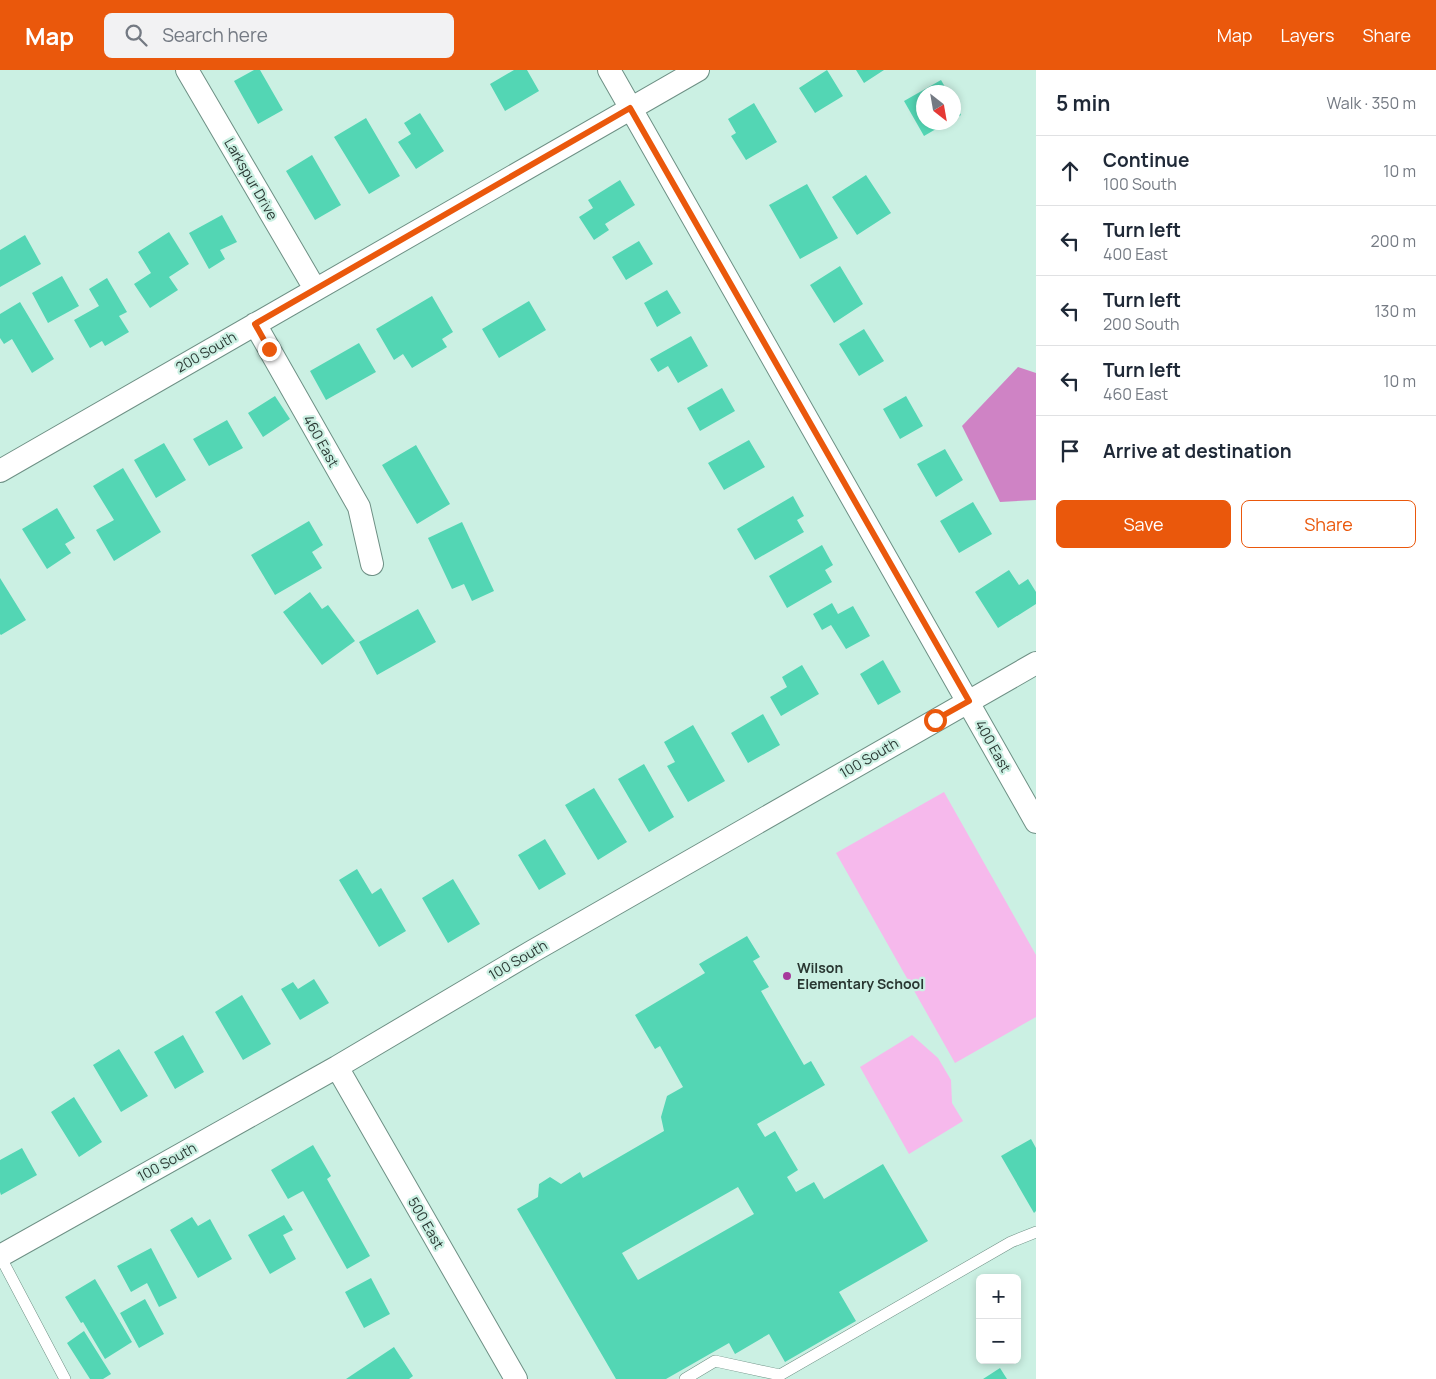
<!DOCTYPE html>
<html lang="en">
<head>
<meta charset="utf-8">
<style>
	body { margin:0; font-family:Manrope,sans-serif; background:#f2f2f3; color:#1f2937 }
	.controls { position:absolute; right:15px; bottom:15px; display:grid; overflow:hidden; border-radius:8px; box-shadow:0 2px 8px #0003 }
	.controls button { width:45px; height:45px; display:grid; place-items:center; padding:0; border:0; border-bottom:1px solid #e0e1e3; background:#fff; color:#1f2937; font:25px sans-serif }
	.compass { position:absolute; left:916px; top:15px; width:45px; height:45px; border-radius:50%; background:#fff; box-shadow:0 2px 8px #0003; rotate:149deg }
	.stop { position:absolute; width:15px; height:15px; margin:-11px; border:4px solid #ea580c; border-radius:50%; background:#fff }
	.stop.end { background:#ea580c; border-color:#fff; box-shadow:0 1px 5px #0008 }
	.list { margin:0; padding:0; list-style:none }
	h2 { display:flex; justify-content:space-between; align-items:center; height:65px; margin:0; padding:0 20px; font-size:21px }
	h2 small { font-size:16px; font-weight:400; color:#747a83 }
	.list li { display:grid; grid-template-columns:32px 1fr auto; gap:15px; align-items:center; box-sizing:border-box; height:70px; padding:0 20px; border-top:1px solid #e0e1e3 }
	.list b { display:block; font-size:19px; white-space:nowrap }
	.list p { margin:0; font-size:16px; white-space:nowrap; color:#747a83 }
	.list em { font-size:16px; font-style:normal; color:#747a83 }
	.actions { display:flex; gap:10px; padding:15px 20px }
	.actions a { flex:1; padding:11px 0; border:1px solid #ea580c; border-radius:8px; text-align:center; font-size:18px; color:#ea580c }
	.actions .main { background:#ea580c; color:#fff }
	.icon { flex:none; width:28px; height:28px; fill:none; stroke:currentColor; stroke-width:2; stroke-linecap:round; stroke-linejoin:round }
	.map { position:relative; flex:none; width:1036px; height:1309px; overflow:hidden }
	header { display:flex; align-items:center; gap:30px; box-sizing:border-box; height:70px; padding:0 25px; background:#ea580c; color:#fff }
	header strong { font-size:24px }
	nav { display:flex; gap:28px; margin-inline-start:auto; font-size:18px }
	.search { width:350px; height:45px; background:#f2f2f3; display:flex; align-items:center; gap:12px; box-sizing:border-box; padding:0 18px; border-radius:8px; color:#747a83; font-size:19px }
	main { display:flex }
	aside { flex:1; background:#fff }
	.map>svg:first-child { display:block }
	.green { fill:#f6b9ec }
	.forest { fill:#cf83c5 }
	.building { fill:#53d6b4; fill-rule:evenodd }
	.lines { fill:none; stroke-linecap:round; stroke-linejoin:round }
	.lane-casing { stroke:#6e9085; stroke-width:12 }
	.street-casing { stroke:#6e9085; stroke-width:24 }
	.lane { stroke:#fff; stroke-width:11 }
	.street { stroke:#fff; stroke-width:22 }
	.route { stroke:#ea580c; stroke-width:6 }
	.poi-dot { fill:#a63a9b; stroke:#cbf0e3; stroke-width:2 }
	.labels { text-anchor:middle; stroke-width:4.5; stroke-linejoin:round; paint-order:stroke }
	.street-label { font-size:14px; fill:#293732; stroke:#cbf0e3 }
	.poi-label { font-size:14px; font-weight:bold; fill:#293732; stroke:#cbf0e3; text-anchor:start }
</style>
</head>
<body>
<header>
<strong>Map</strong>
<div class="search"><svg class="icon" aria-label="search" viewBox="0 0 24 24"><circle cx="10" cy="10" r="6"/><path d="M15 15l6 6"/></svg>Search here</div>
<nav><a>Map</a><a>Layers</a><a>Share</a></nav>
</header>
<main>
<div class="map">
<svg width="1036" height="1309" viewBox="0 0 1036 1309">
	<rect width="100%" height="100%" fill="#cbf0e3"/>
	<path class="green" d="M944,722L1036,885V947L955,993L836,783Z
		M912,965L938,988L951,1010L952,1033L963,1051L909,1084L860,997Z"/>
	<path class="forest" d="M1018,297L1036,303V430L1000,432L962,356Z"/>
	<path class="building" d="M254,0H260L283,40L258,54L234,11Z
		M514,0H527L539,21L505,41L490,14Z
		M827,0L843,26L815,43L799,18Z
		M856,0H884L864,13Z
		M941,10L948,22H924V52H948L924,66L904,31Z
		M954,32L961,45L954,50Z
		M754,33L777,72L746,90L731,66L736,63L728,49Z
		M420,43L444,81L416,99L398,72L411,64L404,53Z
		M366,48L400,106L369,124L334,67Z
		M312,85L341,135L315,150L286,101Z
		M866,105L891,143L857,165L832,127Z
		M620,110L635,135L605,154L609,160L594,170L579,147L593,138L588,130Z
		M807,114L838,168L800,189L769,135Z
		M222,145L237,172L220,180L225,189L209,199L189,163Z
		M169,162L189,194L169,207L178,220L150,238L134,214L151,203L138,182Z
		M25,165L41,194L0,217V180Z
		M639,171L653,194L626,210L612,187Z
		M840,196L863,234L834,253L810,215Z
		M62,206L79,236L48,253L32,223Z
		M107,208L127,242L119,246L129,262L105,276L102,271L90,278L74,250L99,236L89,219Z
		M667,220L681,243L657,257L644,233Z
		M432,226L453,262L442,269L447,277L412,298L403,284L394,290L376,259Z
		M529,231L546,260L499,288L482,259Z
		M20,232L54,289L32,303L12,269L4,274L0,268V244Z
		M864,259L884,291L859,306L839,274Z
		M691,266L708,296L678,313L668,296L658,302L650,289Z
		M359,273L376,302L326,330L310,301Z
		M722,318L735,341L700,361L687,338Z
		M275,326L290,349L263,367L248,343Z
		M906,326L923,356L900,369L883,339Z
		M227,350L243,378L209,396L193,369Z
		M749,370L765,397L724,420L708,393Z
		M164,373L186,410L156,428L134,390Z
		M416,375L450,434L417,454L382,395Z
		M945,379L963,410L936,427L917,394Z
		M123,398L161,462L114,491L96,460L114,450L93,416Z
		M793,426L804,446L797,450L804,462L755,490L737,459Z
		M973,432L992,464L959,483L940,451Z
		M57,438L75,468L65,474L71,483L47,499L22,459Z
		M309,451L323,475L312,482L322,498L275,525L251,485Z
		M462,452L494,521L472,531L464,514L452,519L428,468Z
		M822,475L833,495L825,500L832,512L787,538L769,506Z
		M1009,500L1019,515L1028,509L1036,522V534L998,558L975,522Z
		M0,508L26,550L1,565L0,564Z
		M310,522L322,539L328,535L355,571L322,595L283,542Z
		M832,533L838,544L853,536L870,566L846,579L831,555L822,560L813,544Z
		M418,539L436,572L377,605L359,572Z
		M883,590L901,622L878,635L860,604Z
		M802,595L819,624L781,646L770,627L787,617L782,607Z
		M763,644L780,675L748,693L731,663Z
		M693,655L725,711L688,732L667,696L675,692L664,672Z
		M644,694L674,747L649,762L618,709Z
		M594,718L627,772L598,790L565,735Z
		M545,769L566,804L539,820L518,785Z
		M357,799L372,824L381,818L406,861L379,877L339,810Z
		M453,809L480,854L448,873L422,828Z
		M747,866L760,887L753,891L769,917L761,921L804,995L811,991L825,1015L757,1054L765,1067L775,1061L798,1100L787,1107L796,1122L814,1112L824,1129L883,1094L928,1171L839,1222L856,1251L785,1292L769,1264L735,1284L729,1273L666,1309H616L517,1139L538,1127L539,1114L550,1107L561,1114L580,1102L583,1108L664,1061L661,1047L667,1026L683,1017L660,976L655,979L635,945L705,903L699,894ZM738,1117L754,1144L638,1210L622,1183Z
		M314,909L329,933L300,950L281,919L293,912L298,919Z
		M242,925L271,974L243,990L215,942Z
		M183,965L204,1002L175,1019L154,982Z
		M119,979L148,1026L121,1042L93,995Z
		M74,1027L102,1072L79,1087L51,1042Z
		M1031,1069L1036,1078V1141L1034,1143L1001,1086Z
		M313,1075L331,1106L327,1109L370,1186L347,1199L303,1121L288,1129L271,1100Z
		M22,1078L37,1105L1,1125L0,1122V1090Z
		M284,1145L293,1160L283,1165L296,1189L270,1204L248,1165Z
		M192,1147L198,1156L210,1149L232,1189L198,1208L170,1160Z
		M151,1178L177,1228L159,1237L147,1213L131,1222L117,1196Z
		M371,1208L390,1244L364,1258L345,1222Z
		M95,1209L132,1272L105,1289L83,1252L81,1253L65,1227Z
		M145,1229L164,1264L139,1278L120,1243Z
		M84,1261L111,1304L103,1309H90L67,1273Z
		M394,1277L413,1306L409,1309H346Z
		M1000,1298L1007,1309H983Z"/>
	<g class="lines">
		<defs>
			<path id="lane" d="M0,1186L65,1309
				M685,1309L715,1291L780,1305L1011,1172L1036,1162"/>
			<path id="street" d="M187,0L315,219
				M609,0L1036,752
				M255,254L359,437L372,494
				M0,401L698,0
				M337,997L516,1309
				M0,1186L337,997L533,881L1036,593"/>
		</defs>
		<use href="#lane" class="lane-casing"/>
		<use href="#street" class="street-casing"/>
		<use href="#lane" class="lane"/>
		<use href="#street" class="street"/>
	</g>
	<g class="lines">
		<path class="route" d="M269,279L255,254L630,38L969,631L935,650"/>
	</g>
	<circle class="poi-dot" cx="787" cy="906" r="5"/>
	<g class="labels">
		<g class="street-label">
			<text transform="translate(251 109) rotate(60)" y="5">Larkspur Drive</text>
			<text transform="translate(206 282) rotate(-30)" y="5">200 South</text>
			<text transform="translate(321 371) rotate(61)" y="5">460 East</text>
			<text transform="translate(993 676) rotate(61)" y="5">400 East</text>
			<text transform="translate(869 688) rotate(-30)" y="5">100 South</text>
			<text transform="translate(518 890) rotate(-30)" y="5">100 South</text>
			<text transform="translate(167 1092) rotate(-29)" y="5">100 South</text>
			<text transform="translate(426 1153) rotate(60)" y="5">500 East</text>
		</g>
		<g class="poi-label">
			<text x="797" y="903">Wilson<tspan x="797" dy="16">Elementary School</tspan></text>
		</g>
	</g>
</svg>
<div class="controls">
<button>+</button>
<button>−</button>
</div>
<svg class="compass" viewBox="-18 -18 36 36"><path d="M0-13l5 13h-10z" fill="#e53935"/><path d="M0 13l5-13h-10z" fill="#747a83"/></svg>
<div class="stop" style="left:935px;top:650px"></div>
<div class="stop end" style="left:269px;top:279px"></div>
</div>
<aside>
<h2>5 min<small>Walk · 350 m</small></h2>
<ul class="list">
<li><svg class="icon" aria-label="ahead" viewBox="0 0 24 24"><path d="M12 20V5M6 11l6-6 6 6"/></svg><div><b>Continue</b><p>100 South</p></div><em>10 m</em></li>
<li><svg class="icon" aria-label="left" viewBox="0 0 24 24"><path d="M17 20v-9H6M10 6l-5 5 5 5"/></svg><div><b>Turn left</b><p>400 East</p></div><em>200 m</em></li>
<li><svg class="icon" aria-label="left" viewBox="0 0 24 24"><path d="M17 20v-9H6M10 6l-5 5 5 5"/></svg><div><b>Turn left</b><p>200 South</p></div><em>130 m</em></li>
<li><svg class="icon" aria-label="left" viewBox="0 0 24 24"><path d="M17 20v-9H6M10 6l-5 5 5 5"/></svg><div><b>Turn left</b><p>460 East</p></div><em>10 m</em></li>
<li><svg class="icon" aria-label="arrive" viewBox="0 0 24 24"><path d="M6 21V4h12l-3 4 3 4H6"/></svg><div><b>Arrive at destination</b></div></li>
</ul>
<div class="actions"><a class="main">Save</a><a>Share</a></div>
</aside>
</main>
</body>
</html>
